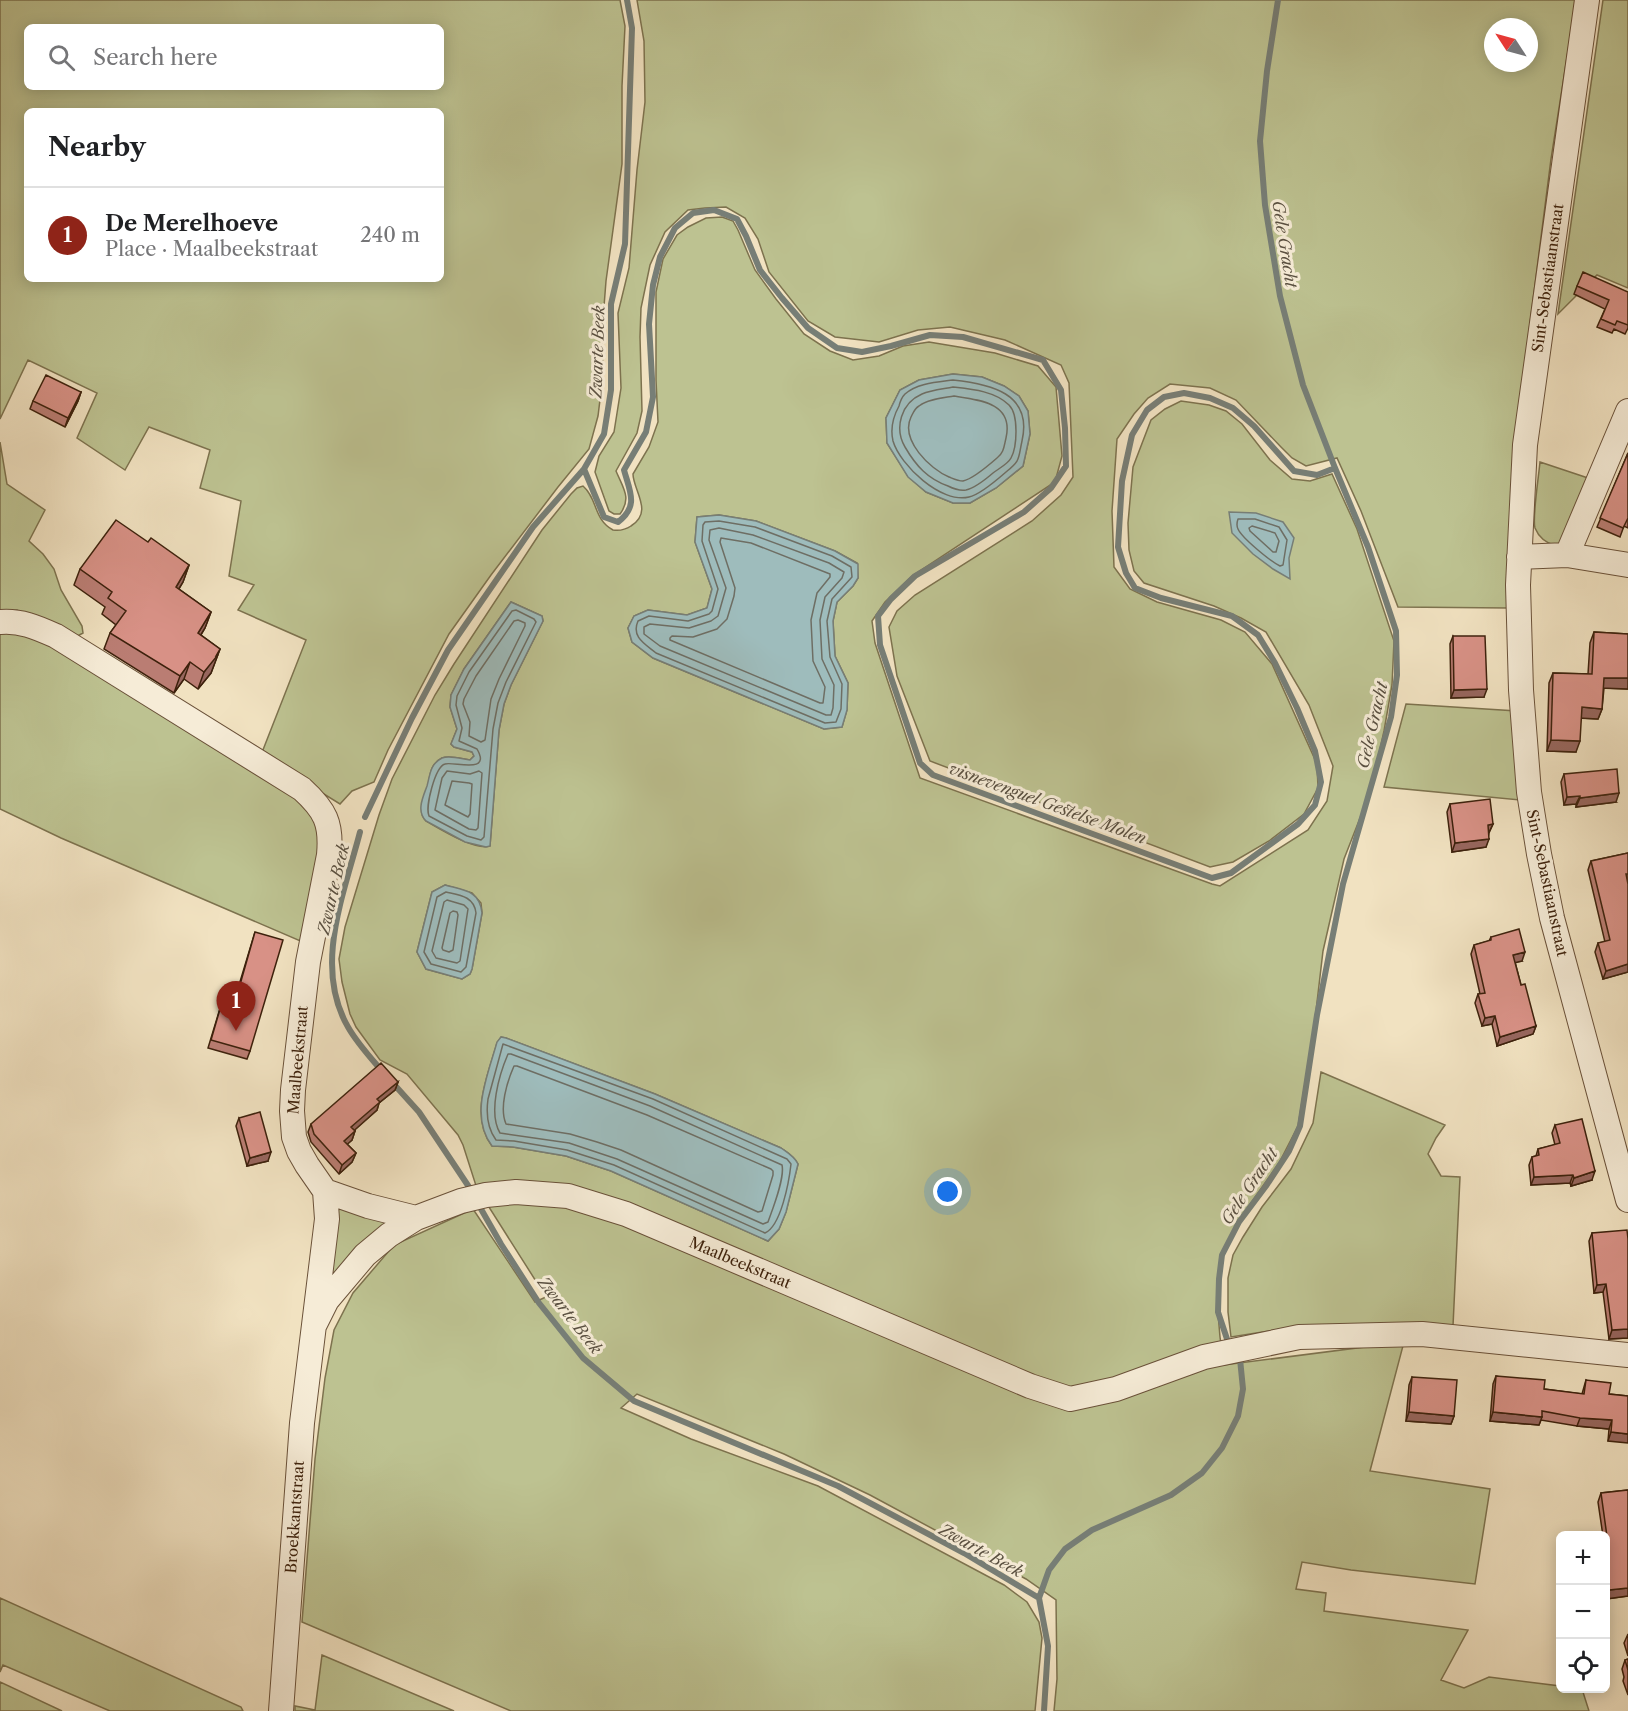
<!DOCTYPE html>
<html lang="en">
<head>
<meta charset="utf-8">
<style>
	body { margin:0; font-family:"Libre Caslon Text",serif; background:#f2f2f2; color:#202124 }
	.controls { position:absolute; right:18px; bottom:18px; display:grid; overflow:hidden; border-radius:9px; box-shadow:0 3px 15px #0003 }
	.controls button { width:54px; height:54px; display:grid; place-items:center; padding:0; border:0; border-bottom:2px solid #e0e0e0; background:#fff; color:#202124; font:30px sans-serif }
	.compass { position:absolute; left:1484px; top:18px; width:54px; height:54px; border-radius:50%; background:#fff; box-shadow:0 3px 15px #0003; rotate:306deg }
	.you { position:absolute; left:948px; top:1192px; width:21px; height:21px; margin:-15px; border:4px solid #fff; border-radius:50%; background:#1a73e8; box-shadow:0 0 0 9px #1a73e833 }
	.badge { display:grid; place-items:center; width:39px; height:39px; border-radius:50%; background:#8f2418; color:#fff; font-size:20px; font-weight:700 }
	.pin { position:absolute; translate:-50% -50px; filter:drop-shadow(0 2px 3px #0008) }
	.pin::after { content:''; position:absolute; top:32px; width:21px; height:18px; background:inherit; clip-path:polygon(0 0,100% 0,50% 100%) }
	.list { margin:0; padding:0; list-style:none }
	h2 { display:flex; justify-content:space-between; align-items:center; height:78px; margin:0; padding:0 24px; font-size:26px }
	h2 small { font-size:20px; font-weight:400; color:#757577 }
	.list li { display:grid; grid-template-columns:39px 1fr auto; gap:18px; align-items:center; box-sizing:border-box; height:96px; padding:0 24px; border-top:2px solid #e0e0e0 }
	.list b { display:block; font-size:22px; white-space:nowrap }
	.list p { margin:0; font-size:20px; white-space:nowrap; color:#757577 }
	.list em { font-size:20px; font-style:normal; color:#757577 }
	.icon { flex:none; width:33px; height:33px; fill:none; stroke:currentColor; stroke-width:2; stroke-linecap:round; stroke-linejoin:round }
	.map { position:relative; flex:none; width:1628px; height:1711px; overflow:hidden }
	.search { position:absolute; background:#fff; box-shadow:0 3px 15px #0003; left:24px; top:24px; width:420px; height:66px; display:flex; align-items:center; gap:15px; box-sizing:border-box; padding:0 21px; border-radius:9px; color:#757577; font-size:22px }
	.panel { position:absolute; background:#fff; box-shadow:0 3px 15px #0003; left:24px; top:108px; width:420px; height:174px; border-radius:9px }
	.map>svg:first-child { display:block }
	.green { fill:#bdc291; stroke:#7d724e; stroke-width:1.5; fill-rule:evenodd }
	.water { fill:#9ebcbc; stroke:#777e76; stroke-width:1.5 }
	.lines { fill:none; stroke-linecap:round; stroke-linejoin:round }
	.shore { stroke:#6e6e64; stroke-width:1.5 }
	.stream { stroke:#777e76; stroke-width:6 }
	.street-casing { stroke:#6a5139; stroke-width:26 }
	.street { stroke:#f6ecd7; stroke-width:24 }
	.wall { fill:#ba7d73; stroke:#3d210c; stroke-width:1.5 }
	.shaded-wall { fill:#97665e; stroke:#3d210c; stroke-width:1.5 }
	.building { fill:#d89186; stroke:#3d210c; stroke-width:1.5 }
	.labels { text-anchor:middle; stroke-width:6; stroke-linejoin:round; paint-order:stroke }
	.street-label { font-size:15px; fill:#3d210c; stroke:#f6ecd7 }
	.water-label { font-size:16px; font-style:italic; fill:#5a5041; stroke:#f6ecd7 }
</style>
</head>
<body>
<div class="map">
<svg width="1628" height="1711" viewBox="0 0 1628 1711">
	<rect width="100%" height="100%" fill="#f1e2c1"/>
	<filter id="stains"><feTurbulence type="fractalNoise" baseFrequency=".00333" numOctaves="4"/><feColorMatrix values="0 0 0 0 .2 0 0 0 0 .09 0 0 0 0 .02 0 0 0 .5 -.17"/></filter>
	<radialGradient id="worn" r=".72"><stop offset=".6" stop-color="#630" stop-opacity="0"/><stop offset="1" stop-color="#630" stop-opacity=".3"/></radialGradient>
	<path class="green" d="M0,0H620L625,26L622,86V164L606,281L602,332L603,375L598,416L589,449L558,487L491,575L449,634L388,750L374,782L352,791L340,804L261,755L306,640L238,610L254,585L229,576L241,501L200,488L210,450L149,427L125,470L77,438L97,393L28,360L0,419ZM27,27H441V87H27ZM27,111H441V279H27Z
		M637,0H1576L1551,159L1514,449L1508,608L1398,607L1361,511L1337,458L1306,466L1292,458L1281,447L1236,400L1210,388L1170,384L1148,398L1134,414L1117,439L1112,511L1114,567L1130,589L1157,602L1221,620L1245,632L1272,664L1317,764L1318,788L1304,814L1269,841L1233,862L1210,867L930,761L897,676L889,627L897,611L915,595L1032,521L1061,495L1073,477L1069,383L1061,365L1005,340L950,327L918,330L879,342L835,337L808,321L769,272L758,239L745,218L726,207L705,208L688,210L665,232L650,265L641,308L640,337L642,411L637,433L616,471C623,488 632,498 620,514H614L609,511L595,472L599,456L614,432L621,388L618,313L629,268L637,170L645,102L644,41ZM1493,27H1529V63H1493Z
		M1603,0H1628V288L1597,275L1558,314Z
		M722,217L733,221L738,230L755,270L776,299L804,334L830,351L853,360L879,356L903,346L929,342L995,353L1038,366L1056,387L1062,456L1055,482L912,576L885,602L872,621L875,643L920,778L1212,884L1220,886L1308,830L1327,801L1333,766L1309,705L1266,632L1241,618L1214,606L1144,583L1134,571L1129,550L1128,523L1133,467L1151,420L1165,409L1181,401L1209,405L1226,411L1242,424L1270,460L1292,479L1310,481L1332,474L1357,529L1394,641L1392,685L1384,731L1371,790L1344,859L1323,951L1314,1028L1298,1126L1279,1163L1237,1223L1222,1252L1218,1276L1217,1301L1220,1337L1224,1365L1404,1342L1370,1471L1490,1489L1475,1584L1351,1570L1302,1562L1296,1589L1326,1593L1324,1611L1468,1630L1441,1680L1464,1688L1489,1677L1560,1686V1688L1582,1689L1589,1711H1054L1057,1679L1056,1600L1026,1579L870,1495L784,1454L637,1394L621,1408L691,1439L818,1486L1004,1585L1027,1602L1039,1622L1042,1638L1035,1711H511L302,1622L315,1459L325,1378L334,1330L353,1293L394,1245L473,1209L535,1302L546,1297L487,1204L543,1202L573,1204L1043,1401L1051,1384L777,1274L588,1194C547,1185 519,1184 478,1192L463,1145L458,1135L407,1074L380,1060L356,1027L350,1014L342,982L339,959L345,927L379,815L392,779L435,695L454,664L542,530L571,494L577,488L583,486C598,499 593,519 613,530C620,531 625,530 631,526C654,512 633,490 633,474L649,447L658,422L656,380V292L663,259L677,235L688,227L706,218ZM953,374L982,377L1004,386L1019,396L1028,411L1030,434L1023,466L996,488L970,503H953L926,492L908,476L887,443L886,418L900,390L919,380ZM719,515L756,521L835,551L857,563L858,578L853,586L837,602L833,621L835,656L848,683L847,710L842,727L824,729L653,658L632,642L628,628L634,616L648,610L687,615L707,608L712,589L695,542L697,517ZM511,602L542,616L543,621L511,685L504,704L499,730L490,846C475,851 440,829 426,821C415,809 427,795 429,781C430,772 432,763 442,758C450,755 462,759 470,760L474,756L472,752L454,747L451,744L457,729L450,707L451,695L464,669ZM445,885L472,893L481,903L482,913L472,969L470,974L462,979L426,969L417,952L432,892ZM501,1037L506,1038L655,1094L781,1148C788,1153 794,1156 798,1164L786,1212L779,1229L768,1241L611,1171L566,1156L513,1147L492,1146C469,1116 488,1075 497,1043Z
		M0,442L7,484L45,510L29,541L43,554L54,569L61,590L82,626L83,633L74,638L17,610L0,613Z
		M1540,462L1594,480L1572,533L1556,546C1546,543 1539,538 1535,528C1532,519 1539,474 1540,462Z
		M0,630L38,635L301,796L324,836L305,943L61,838L0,809Z
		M1406,704L1517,711L1520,800L1384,787Z
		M1321,1072L1445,1125L1436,1138L1428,1154L1441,1176L1460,1177L1453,1326L1288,1328L1231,1337L1228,1312V1278L1233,1255L1243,1237L1262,1207L1291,1169L1313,1123Z
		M341,1208L386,1219L388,1225L351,1261L326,1280L336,1212Z
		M0,1598L241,1707L243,1711H110L3,1665L0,1672Z
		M322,1655L454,1711H295V1706L315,1710Z
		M0,1682L62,1711H0Z"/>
	<path class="water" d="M953,374L982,377L1004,386L1019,396L1028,411L1030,434L1023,466L996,488L970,503H953L926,492L908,477L887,443L886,418L900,390L919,380Z
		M1229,512L1256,513L1283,522L1294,538L1289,558L1290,579L1273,569L1253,554L1232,533Z
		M719,515L756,521L835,551L858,564V578L853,586L837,602L833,621L835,656L848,683L847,710L842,727L824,729L653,658L632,642L628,628L634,616L648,610L687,615L707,608L712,589L695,542L697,517Z
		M511,602L542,616L543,621L511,685L504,704L499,730L490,846L486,847L465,842L426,821C416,811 423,797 427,786C430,775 430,764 442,758C450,755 462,759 470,760L474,756L472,752L454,747L451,744L457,729L450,707L451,695L464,669Z
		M445,885C463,890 480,890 482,913L472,969L470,974L462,979L426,969L417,952L432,892Z
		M501,1037L506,1038L655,1094L781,1148C788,1153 794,1156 798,1164L786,1212L779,1229L768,1241L611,1171L566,1156L513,1147L492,1146C469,1116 488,1075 497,1042Z"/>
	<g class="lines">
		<path class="shore" d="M953,380C990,384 1033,393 1022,441C1018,459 1021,460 1006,472C998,479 979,495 969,497C941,504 900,465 893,441C890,428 893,417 899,406C900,402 902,397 905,394C917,383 938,382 953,380Z
			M953,387C971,389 995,391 1009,405C1019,415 1017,447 1011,458C1008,464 998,469 993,473C986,479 975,488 966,490C960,491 954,489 948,486C928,479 916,466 905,447C894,428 901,403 922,394C931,390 943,389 953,387Z
			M954,396C980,400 1014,403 1006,438C1004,446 1004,453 997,458C989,465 973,479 963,481C958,481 954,479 949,477C930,469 900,440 911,417C913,413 915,408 919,406C928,399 943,398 954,396Z
			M1238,519H1255L1279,527L1287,540L1283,565L1280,566C1270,561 1242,538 1238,529C1236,525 1237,522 1238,519Z
			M719,521L755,527L832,556L851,567L852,577L832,599L827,621L830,657L842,684L841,709L836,722L825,723L656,653C645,644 631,637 638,621L649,616L688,621L709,614L712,611L718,589L702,541L703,525L705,522Z
			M1252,526L1275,533L1279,541L1276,552H1273L1250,531L1249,528Z
			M719,528L753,535L829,563L844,572L842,578L825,597L820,620L822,659L834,685L833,708L831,715H826L660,646L644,634V627L650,624L689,628L711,621L718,616L726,588L709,540L710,530Z
			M721,538L751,543L830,574V577L817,593L811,620L813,661L825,687L823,703H820L670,640V638L672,636L693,637L717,629L727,619L734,596L735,588L720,542Z
			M516,610L534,619L536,622L506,682L498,703L493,729L484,837L481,840L467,836L429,816C425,807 435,767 445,764C453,761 492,775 477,749L459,741L462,728L456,705L457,696L469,672L512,611Z
			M518,620L525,623V626L499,679L491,699L485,740L481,742L469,736L470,722L463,704L464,699L476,676L514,621Z
			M447,771L470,774L479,771L482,773L478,828L476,830L469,829L435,810L442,778Z
			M452,781L469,783L472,784L470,814L468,817L445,805Z
			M446,892C459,895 474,896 476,913L466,967L461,972L431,964L424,952L437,897Z
			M447,900L464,905L468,909L460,961L457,963L436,958L432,951L444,902Z
			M453,911L457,912L458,915L453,950L449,952L443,950L442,948L450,913Z
			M503,1044L653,1099L787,1159L791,1164C789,1182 781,1226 765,1233L614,1165L567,1150L514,1141L496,1140C487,1128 486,1114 488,1099Z
			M508,1054H511L650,1106L782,1165C785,1178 773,1208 768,1222L763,1224L617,1159L569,1143L500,1133C488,1113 499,1075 508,1054Z
			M514,1066H517L647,1115L771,1169L773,1171V1175L762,1211L758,1212L621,1150L597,1142L570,1134L506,1124C499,1108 507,1082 514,1066Z"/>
		<path class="stream" d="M584,469L604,517L618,522C639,506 630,492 624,470L646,432L653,397L649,324L653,285L660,257L675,228L693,213L714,210L737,219L746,236L760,270L782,298L808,328L837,348L862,352L891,346L930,335L963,337L1043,360L1061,390L1065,428L1066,466L1051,488L1024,512L915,576L891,599L878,616L880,645L920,763L933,775L1212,878L1231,873L1298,824L1315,805L1321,782L1315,751L1297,708L1275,663L1258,635L1232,616L1161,598L1135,588L1126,573L1118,547L1122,481L1132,435L1147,410L1164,397L1184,393L1210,398L1233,408L1254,426L1294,471L1317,475L1335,468
			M365,817L412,718L448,650L533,527L584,469L604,434L611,390V304L625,244L632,28L627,0
			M360,832C344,894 313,967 348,1027C357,1043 370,1057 382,1071
			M391,1081L419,1112L473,1193
			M477,1202L501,1244L539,1303L583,1358L634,1401L838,1486L964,1553L1039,1598L1048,1646L1044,1711
			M1227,1339L1218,1312L1219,1279L1222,1255L1239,1222L1266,1186L1289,1151L1300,1126L1317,1015L1343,884L1391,717L1397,675L1396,631L1368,547L1335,468L1303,385L1280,296L1265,205L1260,141L1267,71L1278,0
			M1039,1598L1049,1570L1065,1549L1092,1530L1171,1495L1202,1473L1222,1448L1238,1416L1243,1389L1240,1359"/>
		<defs>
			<path id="street" d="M1587,0L1525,445L1518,585L1521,690L1529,792L1539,854L1552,918L1628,1200
				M1567,555L1628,411
				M1519,557L1567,555L1628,565
				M0,622C21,620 38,628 56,636L302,789C325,810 332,823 329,855L308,962L293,1090L292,1111L294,1137L299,1151L307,1165L325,1191L368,1206L416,1218
				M315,1324L327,1300L365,1255L389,1235L416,1218L461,1201L486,1195L516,1192L568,1196L626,1214L1030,1386L1070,1399L1116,1389L1204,1357L1299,1337L1422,1334L1628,1355
				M281,1711L302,1423L327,1219L325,1191"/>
		</defs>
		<use href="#street" class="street-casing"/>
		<use href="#street" class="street"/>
	</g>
	<path class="wall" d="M1577,286L1628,292V328L1625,334L1614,329L1612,333L1597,327L1605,309L1574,294Z
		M81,392L78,401L65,427L30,409L33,401Z
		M1628,453V528L1624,526L1620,537L1597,527Z
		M148,542L189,565L183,582L179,589L211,612L205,628L201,635L220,649L211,673L198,689L184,679L174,693L104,649L110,633L116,625L102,614L105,607L74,585L80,569Z
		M1594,632L1628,634V689L1604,688L1602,709L1598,719L1581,718L1576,752L1547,751L1549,683L1553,673L1588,674L1590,643Z
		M1453,636L1484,697L1451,698L1450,644Z
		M1564,774L1616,802L1576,807V804L1564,805L1561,782Z
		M1450,804L1493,824L1489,833L1486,847L1452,852L1447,812Z
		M1628,853V972L1603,979L1595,952L1598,943L1605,942L1588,870L1591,861Z
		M255,932L250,1051L247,1059L208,1048L225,992L236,995Z
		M1491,937L1522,961L1515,962L1521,985L1536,1026L1533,1034L1497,1046L1492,1024L1482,1026L1475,1003L1478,994H1480L1471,954L1474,945L1489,941Z
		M398,1082L395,1090L379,1103L377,1110L354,1130L355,1131L352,1140L347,1144L356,1153L352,1162L339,1174L311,1142L308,1132L311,1124Z
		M239,1118L268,1161L247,1166L236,1126Z
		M1555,1125L1592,1180L1571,1186L1570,1183L1531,1185L1529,1165L1532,1157L1536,1156L1538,1149L1555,1145L1552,1133Z
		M1592,1233L1628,1239V1338L1609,1339L1603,1292L1594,1293L1589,1241Z
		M1496,1376L1544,1389L1582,1394L1586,1380L1609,1394L1628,1396L1608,1441L1609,1429L1577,1426L1541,1420L1539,1425L1490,1421L1493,1384Z
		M1412,1377L1454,1416L1451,1424L1406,1421L1409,1385Z
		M1628,1490V1596L1606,1599L1605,1536H1603L1598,1502L1601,1493Z
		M1628,1634V1656L1624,1643Z
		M1628,1659V1695L1623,1681L1624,1677L1622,1669L1625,1660Z"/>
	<path class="shaded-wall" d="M81,392L78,401L65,427L68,418Z
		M189,565L183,582L170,603L176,587Z
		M211,612L205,628L192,649L198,633Z
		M220,649L211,673L198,689L204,672Z
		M190,662L184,679L174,693L180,676Z
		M1604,678H1628V689L1600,688Z
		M1487,689L1484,697L1451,698L1454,690Z
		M1582,707L1602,709L1598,719L1578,718Z
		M1551,740L1580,741L1576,752L1547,751Z
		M1619,793L1616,802L1576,807L1580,798Z
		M1580,796L1576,804L1564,805L1567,797Z
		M1493,824L1489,832L1484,833L1488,825Z
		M1489,839L1486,847L1452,852L1455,843Z
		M1525,952L1522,961L1510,964L1513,955Z
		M1628,964V972L1603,979L1606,971Z
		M1495,1016L1492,1024L1482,1026L1485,1018Z
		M1536,1026L1533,1034L1497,1046L1500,1037Z
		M398,1082L395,1090L379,1103L377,1110L348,1136L351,1127L377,1099Z
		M355,1131L352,1140L341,1150L344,1141Z
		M271,1152L268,1161L247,1166L250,1158Z
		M356,1153L352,1162L339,1174L342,1165Z
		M1595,1171L1592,1180L1571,1186L1574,1178Z
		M1573,1175L1570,1183L1531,1185L1534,1177Z
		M1606,1284L1603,1292L1594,1293L1597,1285Z
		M1628,1329V1338L1609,1339L1612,1330Z
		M1409,1412L1454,1416L1451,1424L1406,1421Z
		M1493,1412L1542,1417L1539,1425L1490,1421Z
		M1580,1418L1612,1420L1609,1429L1577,1426Z
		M1611,1432L1628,1434V1443L1608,1441Z
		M1628,1588V1596L1606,1599L1609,1590Z"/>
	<path class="building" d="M1583,272L1628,292V325L1617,321L1615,325L1601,319L1609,300L1577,286Z
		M46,375L81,392L68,418L33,401Z
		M1628,453V518L1623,528L1600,518Z
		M116,520L148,542L151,538L189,565L176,587L211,612L198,633L220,649L216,656H217L204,672L190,662L180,676L110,633L126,611L108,598L112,592L80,569Z
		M1594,632L1628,634V678H1604L1602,709L1582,707L1580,741L1551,740L1553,673L1592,674Z
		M1453,636H1485L1487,689L1454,690Z
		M1617,769L1619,793L1580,798V796L1567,797L1564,774Z
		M1490,799L1493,824L1488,825L1489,839L1455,843L1450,804Z
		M1628,853V874H1626L1628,884V964L1606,971L1598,943L1610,940L1591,861Z
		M1519,929L1525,952L1513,955L1521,985L1525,984L1536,1026L1500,1037L1495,1016L1485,1018L1478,994L1485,993L1474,945L1491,940V937Z
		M255,932L283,940L250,1051L211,1040L225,992L237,995Z
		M381,1063L398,1082L377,1099L380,1102L351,1127L355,1131L344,1141L356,1153L342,1165L314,1134L311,1124Z
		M260,1112L271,1152L250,1158L239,1118Z
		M1582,1119L1595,1171L1574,1178L1573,1175L1534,1177L1532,1157L1539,1155L1538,1149L1560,1143L1555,1125Z
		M1627,1230L1628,1239V1329L1612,1330L1606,1284L1597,1285L1592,1233Z
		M1496,1376L1545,1380L1544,1389L1584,1394L1586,1380L1611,1383L1609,1394L1628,1396V1434L1611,1432L1612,1420L1580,1418L1542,1411V1417L1493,1412Z
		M1412,1377L1457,1380L1454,1416L1409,1412Z
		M1628,1490V1588L1609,1590L1605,1562V1551H1609L1601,1493Z
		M1628,1659V1670L1625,1660Z"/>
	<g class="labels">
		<g class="street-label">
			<text transform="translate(1548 278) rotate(-82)" y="5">Sint-Sebastiaanstraat</text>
			<text transform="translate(1547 883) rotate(78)" y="5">Sint-Sebastiaanstraat</text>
			<text transform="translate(298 1060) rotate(-85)" y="5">Maalbeekstraat</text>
			<text transform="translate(740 1263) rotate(23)" y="5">Maalbeekstraat</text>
			<text transform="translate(295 1517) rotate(-86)" y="5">Broekkantstraat</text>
		</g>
		<g class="water-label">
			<text transform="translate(1285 244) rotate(81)" y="6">Gele Gracht</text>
			<text transform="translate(597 352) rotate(-88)" y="6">Zwarte Beek</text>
			<text transform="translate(1372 725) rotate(-77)" y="6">Gele Gracht</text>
			<text transform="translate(1048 803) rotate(20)" y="6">visnevenguel Gestelse Molen</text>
			<text transform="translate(333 889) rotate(-77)" y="6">Zwarte Beek</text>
			<text transform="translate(1249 1186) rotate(-56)" y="6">Gele Gracht</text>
			<text transform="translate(570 1315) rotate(52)" y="6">Zwarte Beek</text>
			<text transform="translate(981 1550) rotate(29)" y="6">Zwarte Beek</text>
		</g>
	</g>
	<rect width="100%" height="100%" filter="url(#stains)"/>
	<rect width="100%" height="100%" fill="url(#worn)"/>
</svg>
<div class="controls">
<button>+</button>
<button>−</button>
<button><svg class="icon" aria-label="locate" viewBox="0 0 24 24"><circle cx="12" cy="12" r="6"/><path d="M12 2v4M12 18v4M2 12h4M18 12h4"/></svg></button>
</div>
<svg class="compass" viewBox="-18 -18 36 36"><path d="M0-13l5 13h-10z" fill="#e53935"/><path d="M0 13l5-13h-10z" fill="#757577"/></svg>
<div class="you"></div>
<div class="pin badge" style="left:236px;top:1031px">1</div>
<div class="search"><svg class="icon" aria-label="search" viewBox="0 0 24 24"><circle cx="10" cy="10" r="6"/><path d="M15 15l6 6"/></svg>Search here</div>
<section class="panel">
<h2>Nearby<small></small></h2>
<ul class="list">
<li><span class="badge">1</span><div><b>De Merelhoeve</b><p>Place · Maalbeekstraat</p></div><em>240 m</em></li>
</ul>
</section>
</div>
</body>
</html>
